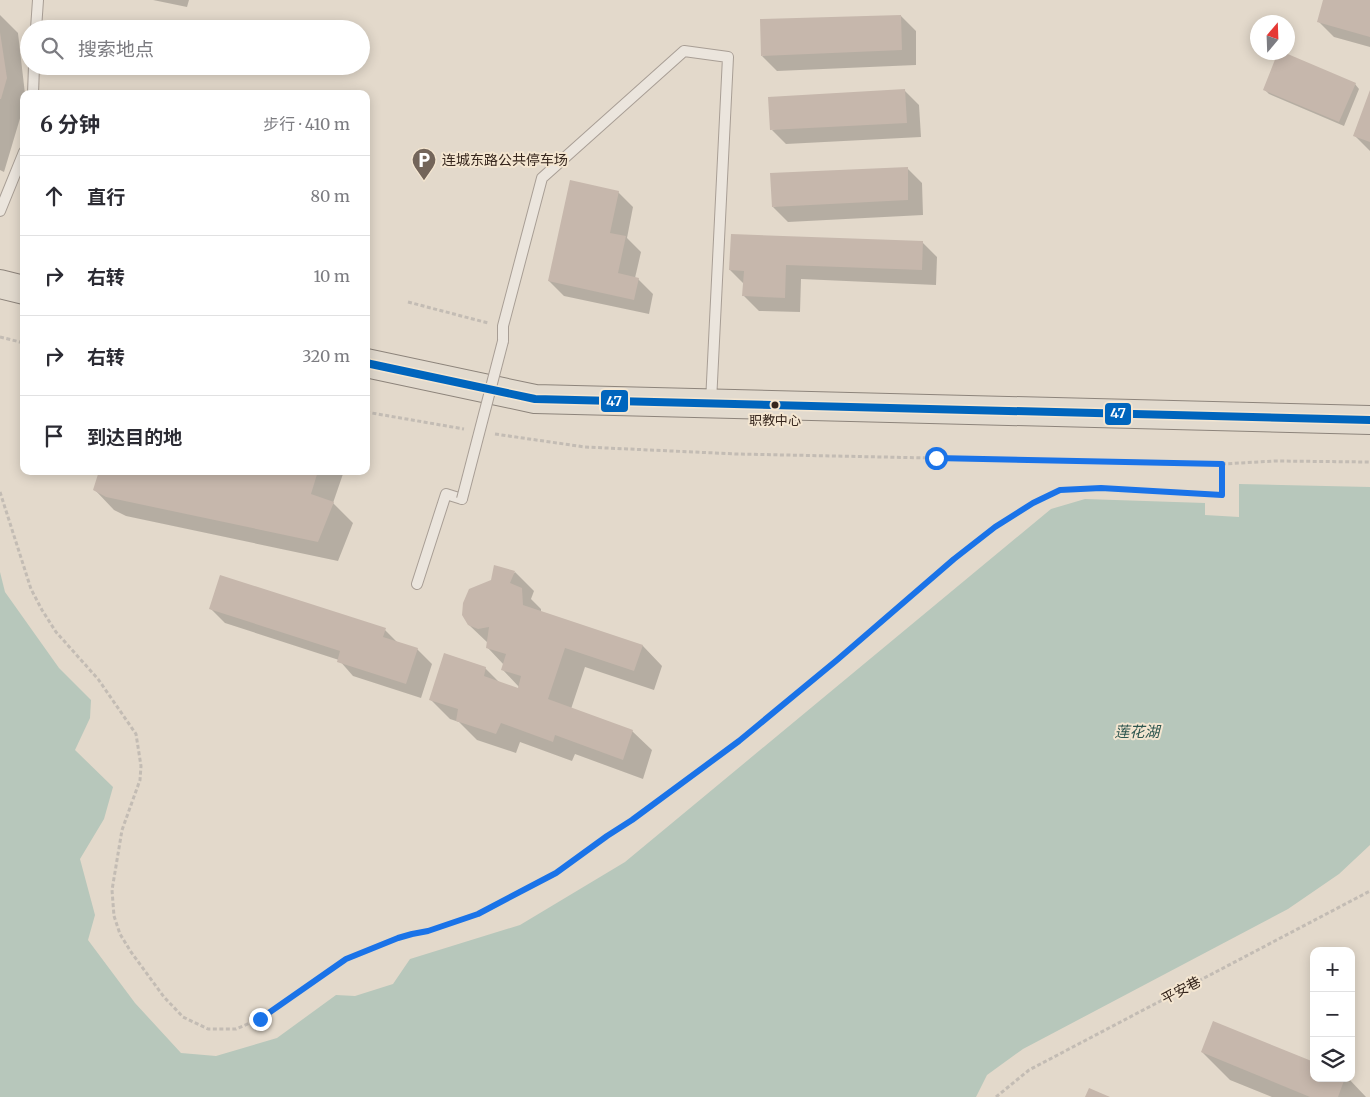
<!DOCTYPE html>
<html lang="zh">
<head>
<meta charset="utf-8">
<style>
	body { margin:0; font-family:Merriweather,"Noto Sans SC",serif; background:#f7f7f7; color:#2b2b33 }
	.controls { position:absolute; right:15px; bottom:15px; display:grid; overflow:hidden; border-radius:10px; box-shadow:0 2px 12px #0003 }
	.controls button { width:45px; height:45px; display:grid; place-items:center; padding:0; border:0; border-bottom:1px solid #e1e1e2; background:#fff; color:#2b2b33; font:25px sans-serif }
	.compass { position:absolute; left:1250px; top:15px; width:45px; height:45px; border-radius:50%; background:#fff; box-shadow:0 2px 12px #0003; rotate:19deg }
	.stop { position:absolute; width:15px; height:15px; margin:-11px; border:4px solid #1a73e8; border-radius:50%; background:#fff }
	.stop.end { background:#1a73e8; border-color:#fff; box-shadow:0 1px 5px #0008 }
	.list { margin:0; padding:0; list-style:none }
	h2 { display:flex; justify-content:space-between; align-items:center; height:65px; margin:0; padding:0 20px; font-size:21px }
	h2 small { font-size:16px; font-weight:400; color:#7c7c81 }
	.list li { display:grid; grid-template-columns:32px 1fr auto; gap:15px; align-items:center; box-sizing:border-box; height:80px; padding:0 20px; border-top:1px solid #e1e1e2 }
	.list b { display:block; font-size:19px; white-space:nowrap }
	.list em { font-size:16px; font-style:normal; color:#7c7c81 }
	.icon { flex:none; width:28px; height:28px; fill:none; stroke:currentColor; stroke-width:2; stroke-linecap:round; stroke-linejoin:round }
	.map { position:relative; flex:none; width:1370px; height:1097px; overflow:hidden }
	.search { position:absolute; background:#fff; box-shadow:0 2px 12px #0003; left:20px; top:20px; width:350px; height:55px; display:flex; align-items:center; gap:12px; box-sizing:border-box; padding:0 18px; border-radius:28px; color:#7c7c81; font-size:19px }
	.panel { position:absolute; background:#fff; box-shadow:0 2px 12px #0003; left:20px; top:90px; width:350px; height:385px; border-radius:10px }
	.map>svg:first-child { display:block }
	.water { fill:#b7c7bb }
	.shadow { fill:#0003 }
	.building { fill:#c6b7ac }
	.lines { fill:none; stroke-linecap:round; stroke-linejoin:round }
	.service-casing { stroke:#a89e95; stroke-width:12 }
	.primary-casing { stroke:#8d847b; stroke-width:30 }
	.path { stroke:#c3bcb4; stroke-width:3; stroke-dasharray:4 2.5; stroke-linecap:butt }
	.service { stroke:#ebe5dd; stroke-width:10 }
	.primary { stroke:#e2dace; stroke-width:28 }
	.service-bridge-casing { stroke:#a89e95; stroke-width:12; stroke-linecap:butt }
	.service-bridge { stroke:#ebe5dd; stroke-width:10 }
	.bus-1-casing { stroke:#f4e6d1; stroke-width:11 }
	.bus-1 { stroke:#0065bd; stroke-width:8 }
	.route { stroke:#1a73e8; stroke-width:6 }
	.bus-dot { fill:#36261d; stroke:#f4e6d1; stroke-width:2 }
	.labels { text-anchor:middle; stroke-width:4; stroke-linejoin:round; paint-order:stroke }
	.bus-label { font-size:13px; fill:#36261d; stroke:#f4e6d1 }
	.poi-label { font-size:14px; fill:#36261d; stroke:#f4e6d1; text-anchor:start }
	.street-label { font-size:14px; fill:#36261d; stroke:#f4e6d1 }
	.water-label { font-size:15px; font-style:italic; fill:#2d554e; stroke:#f4e6d1 }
	.line-badge { stroke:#f4e6d1; stroke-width:2 }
	.badge-label { font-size:14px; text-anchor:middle; font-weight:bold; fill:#fff }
</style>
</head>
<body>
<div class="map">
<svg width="1370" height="1097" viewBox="0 0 1370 1097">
	<rect width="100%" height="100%" fill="#e3d9cb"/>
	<path class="water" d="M1239,484L1370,487V845L1339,874L1288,909L1023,1049L987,1075L976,1097H0V572L5,592L59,668L91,700L90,718L75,750L113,787L104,819L80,859L95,915L88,940L135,1003L181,1053L216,1056L277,1038L336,995L355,996L393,984L410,959L520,925L625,862L1051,509L1085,499L1205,503V515L1239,517Z"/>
	<path class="shadow" d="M153,0H189L187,7Z
		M1325,0H1370V47L1334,37L1319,22Z
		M0,15L18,33L25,94H24V105L4,172L0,170Z
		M901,16L916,31V65L777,71L762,56Z
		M1355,84L1359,89L1344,126L1269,94L1264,89Z
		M904,90L919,105L921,137L786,144L772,130Z
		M1370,93V151L1354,135Z
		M907,168L922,183L923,215L788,222L773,207Z
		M618,192L633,207L627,238L641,252L635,278L638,279L653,294L649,314L564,296L549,281Z
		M922,242L937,257L936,285L801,279L800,312L759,311L744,296V284L730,270Z
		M100,471H344L333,503L353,523L338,561L126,516L114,510L95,490Z
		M515,572L534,591L531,599L541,609V613L643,646L662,666L654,690L585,667L571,709L632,731L652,750L643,779L575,754L572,761L520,742L516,753L477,740L459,722L450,719L430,699L485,668L500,683L519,689V687L503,670L504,665L487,647L488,643L469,625Z
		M210,608L385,630L398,643L417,649L432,664L421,698L353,676L339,660L225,623Z
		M1202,1052L1314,1078H1348L1366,1097H1272L1230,1080Z"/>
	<path class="building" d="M1323,0H1370V37L1317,22Z
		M901,15L902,50L761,56L760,19Z
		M0,32L7,78L1,99H0Z
		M1278,52H1283L1356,83L1339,122L1263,90Z
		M905,89L907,123L770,130L768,97Z
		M1370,90V142L1353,136Z
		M908,167V200L772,207L770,173Z
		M570,180L619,191L610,233L626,236L618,273L639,278L634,300L548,281Z
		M731,234L923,241L922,270L786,265L785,298L742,296L744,271L729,270Z
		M99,471H318L311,494L334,502L318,542L106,497L93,490Z
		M494,565L515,571L510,583L522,588L523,605L643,645L634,671L565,648L548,699L633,730L623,760L555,735L553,742L501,723L496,734L456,721L458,709L429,700L444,653L486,667L484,676L518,688L521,676L501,670L506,654L486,648L489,627L478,629L468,625L462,615L463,603L469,589L491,580Z
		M220,575L386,628L383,637L418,648L406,684L337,662L340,651L209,609Z
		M1213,1021L1314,1062V1078H1345L1338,1097H1310L1201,1052Z
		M1089,1088L1110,1097H1085Z"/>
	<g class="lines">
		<defs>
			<path id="service" d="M36,29L38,0
				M33,94L34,66
				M0,211L24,152
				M503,341V326L542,178L684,51L728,57L711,402
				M417,584L446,494L462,499"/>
			<path id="primary" d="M0,284L24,290
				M366,363L535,399L1370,420"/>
		</defs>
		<use href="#service" class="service-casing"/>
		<use href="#primary" class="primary-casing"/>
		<path class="path" d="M408,302L488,323
			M0,337L24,343
			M366,412L464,429
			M495,434L585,447L737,454L1222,464L1275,461L1370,462
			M0,492L31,589L42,610L56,632L98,679L136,734L141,766L140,780L122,830L112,890L114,916L120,934L131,952L164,997L183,1017L208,1029H236L259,1019L346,959L398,938L428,931L478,914L556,873L607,836L632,820L739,741L837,660L954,559L995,527L1033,503L1060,490L1101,488L1222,495V464
			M996,1097L1029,1070L1370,891"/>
		<use href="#service" class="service"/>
		<use href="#primary" class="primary"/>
		<defs>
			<path id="service-bridge" d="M462,499L503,341"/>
		</defs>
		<use href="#service-bridge" class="service-bridge-casing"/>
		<use href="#service-bridge" class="service-bridge"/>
		<defs>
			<path id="bus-1" d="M366,363L535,399L1370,420"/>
		</defs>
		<use href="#bus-1" class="bus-1-casing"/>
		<use href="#bus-1" class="bus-1"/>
	</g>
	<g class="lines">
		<path class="route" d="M260,1019L346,959L398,938L412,934L428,931L478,914L556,873L607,836L632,820L739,741L837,660L954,559L995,527L1033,503L1060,490L1101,488L1222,495V464L936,458"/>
	</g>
	<defs>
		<symbol id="parking-pin" viewBox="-11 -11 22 30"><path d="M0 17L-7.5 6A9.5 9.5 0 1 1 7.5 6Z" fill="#73655a" stroke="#f4e6d1"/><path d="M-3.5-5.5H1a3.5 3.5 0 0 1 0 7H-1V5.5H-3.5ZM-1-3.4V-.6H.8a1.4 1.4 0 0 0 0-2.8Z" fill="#fff"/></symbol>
	</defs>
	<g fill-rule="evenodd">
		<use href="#parking-pin" x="410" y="146" width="28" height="38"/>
	</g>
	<circle class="bus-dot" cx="775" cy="405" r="4.5"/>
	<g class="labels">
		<g class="bus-label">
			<text x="775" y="425">职教中心</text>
		</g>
		<g class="poi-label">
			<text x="442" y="165">连城东路公共停车场</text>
		</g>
		<g class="street-label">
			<text transform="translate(1181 990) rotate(-28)" y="5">平安巷</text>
		</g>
		<g class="water-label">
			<text x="1137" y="737">莲花湖</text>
		</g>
	</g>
	<g class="line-badge">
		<rect x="600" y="389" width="29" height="24" rx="5" fill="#0065bd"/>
		<rect x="1104" y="402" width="28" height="24" rx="5" fill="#0065bd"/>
	</g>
	<g class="badge-label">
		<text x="614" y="406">47</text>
		<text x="1118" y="418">47</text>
	</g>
</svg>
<div class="controls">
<button>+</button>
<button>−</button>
<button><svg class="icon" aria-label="layers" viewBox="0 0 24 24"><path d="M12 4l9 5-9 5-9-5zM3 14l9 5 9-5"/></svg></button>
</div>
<svg class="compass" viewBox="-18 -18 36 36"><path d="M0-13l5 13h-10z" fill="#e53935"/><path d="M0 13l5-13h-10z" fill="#7c7c81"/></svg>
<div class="stop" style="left:936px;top:458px"></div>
<div class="stop end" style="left:260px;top:1019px"></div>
<div class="search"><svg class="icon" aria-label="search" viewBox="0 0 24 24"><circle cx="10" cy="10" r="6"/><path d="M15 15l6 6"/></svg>搜索地点</div>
<section class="panel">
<h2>6 分钟<small>步行 · 410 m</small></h2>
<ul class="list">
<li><svg class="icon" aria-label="ahead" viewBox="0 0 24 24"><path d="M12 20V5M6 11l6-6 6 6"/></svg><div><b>直行</b></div><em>80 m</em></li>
<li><svg class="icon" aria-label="right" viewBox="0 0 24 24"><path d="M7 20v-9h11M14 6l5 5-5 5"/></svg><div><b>右转</b></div><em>10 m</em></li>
<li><svg class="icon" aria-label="right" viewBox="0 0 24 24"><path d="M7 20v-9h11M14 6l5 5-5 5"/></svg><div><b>右转</b></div><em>320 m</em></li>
<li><svg class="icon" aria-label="arrive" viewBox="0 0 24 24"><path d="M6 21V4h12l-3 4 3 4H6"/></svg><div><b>到达目的地</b></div></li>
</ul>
</section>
</div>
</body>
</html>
